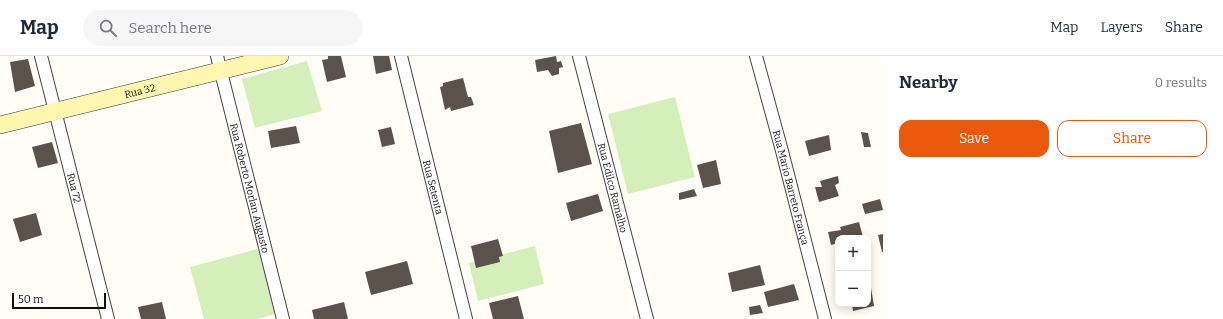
<!DOCTYPE html>
<html lang="en">
<head>
<meta charset="utf-8">
<style>
	body { margin:0; font-family:Bitter,serif; background:#f6f6f7; color:#1f2937 }
	.controls { position:absolute; right:12px; bottom:12px; display:grid; overflow:hidden; border-radius:8px; box-shadow:0 2px 10px #0003 }
	.controls button { width:36px; height:36px; display:grid; place-items:center; padding:0; border:0; border-bottom:1px solid #e0e1e3; background:#fff; color:#1f2937; font:20px sans-serif }
	.scale { position:absolute; left:12px; bottom:10px; width:94px; box-sizing:border-box; padding-left:4px; border:2px solid #111; border-top:0; font-size:11px; line-height:14px; white-space:nowrap; color:#111; -webkit-text-stroke:3px #fff; paint-order:stroke }
	.list { margin:0; padding:0; list-style:none }
	h2 { display:flex; justify-content:space-between; align-items:center; height:52px; margin:0; padding:0 16px; font-size:17px }
	h2 small { font-size:13px; font-weight:400; color:#747a83 }
	.actions { display:flex; gap:8px; padding:12px 16px }
	.actions a { flex:1; padding:9px 0; border:1px solid #ea580c; border-radius:12px; text-align:center; font-size:14px; color:#ea580c }
	.actions .main { background:#ea580c; color:#fff }
	.icon { flex:none; width:22px; height:22px; fill:none; stroke:currentColor; stroke-width:2; stroke-linecap:round; stroke-linejoin:round }
	.map { position:relative; flex:none; width:883px; height:263px; overflow:hidden }
	header { display:flex; align-items:center; gap:24px; box-sizing:border-box; height:56px; padding:0 20px; background:#fff; border-bottom:1px solid #e0e1e3 }
	header strong { font-size:19px }
	nav { display:flex; gap:22px; margin-inline-start:auto; font-size:14px }
	.search { width:280px; height:36px; background:#f6f6f7; display:flex; align-items:center; gap:10px; box-sizing:border-box; padding:0 14px; border-radius:22px; color:#747a83; font-size:15px }
	main { display:flex }
	aside { flex:1; background:#fff }
	.map>svg:first-child { display:block }
	.green { fill:#d4efb9 }
	.building { fill:#5b524c }
	.lines { fill:none; stroke-linecap:round; stroke-linejoin:round }
	.street-casing { stroke:#444; stroke-width:14 }
	.secondary-casing { stroke:#333; stroke-width:18 }
	.street { stroke:#fff; stroke-width:12 }
	.secondary { stroke:#fff7b0; stroke-width:17 }
	.labels { text-anchor:middle; stroke-width:4; stroke-linejoin:round; paint-order:stroke }
	.street-label { font-size:10px; fill:#111; stroke:#fff }
</style>
</head>
<body>
<header>
<strong>Map</strong>
<div class="search"><svg class="icon" aria-label="search" viewBox="0 0 24 24"><circle cx="10" cy="10" r="6"/><path d="M15 15l6 6"/></svg>Search here</div>
<nav><a>Map</a><a>Layers</a><a>Share</a></nav>
</header>
<main>
<div class="map">
<svg width="883" height="263" viewBox="0 0 883 263">
	<rect width="100%" height="100%" fill="#fffdf5"/>
	<path class="green" d="M307,5L322,55L255,72L242,23Z
		M675,41L695,121L628,138L608,58Z
		M535,190L544,228L478,245L469,207Z
		M262,192L279,257L257,263H204L190,211Z"/>
	<path class="building" d="M328,0H341L346,21L327,26L322,4L328,3Z
		M373,0H389L392,14L376,18Z
		M556,0L557,6L561,5L563,11L559,12V18L552,20L548,14L537,16L535,4Z
		M28,3L35,30L15,36L10,6Z
		M463,22L468,41H471L474,49L451,55L450,51L445,54L440,31L443,30V27Z
		M581,67L592,108L558,117L549,75Z
		M296,70L300,87L271,92L268,75Z
		M391,71L395,88L382,91L378,74Z
		M861,76L868,77L871,91H864Z
		M829,79L831,94L809,100L805,85Z
		M52,86L58,107L38,112L32,91Z
		M716,104L721,128L703,132L697,109Z
		M838,120L839,127L835,129L839,140L819,146L815,131H822L820,125Z
		M694,133L697,140L679,144V137Z
		M598,138L603,155L571,165L566,147Z
		M880,143L883,154L865,158L862,148Z
		M36,157L42,179L20,186L13,163Z
		M859,166L863,181L838,182V187L831,189L828,176L841,174L840,171Z
		M883,178V196H882L878,179Z
		M498,183L503,200L499,201L500,206L476,212L471,190Z
		M407,205L413,228L371,239L365,216Z
		M760,209L765,229L732,236L728,217Z
		M794,228L799,244L768,251L764,236Z
		M871,232L874,250L853,255L852,248H868V233Z
		M518,240L524,263H493L489,247Z
		M162,246L166,263H141L138,251Z
		M344,246L348,263H314L312,254Z
		M760,249L763,257L750,259L749,251Z"/>
	<g class="lines">
		<defs>
			<g id="street">
				<path id="s1" d="M41,0L108,263"/>
				<path id="s2" d="M217,0L283,263"/>
				<path id="s3" d="M401,0L466,263"/>
				<path id="s4" d="M579,0L647,263"/>
				<path id="s5" d="M756,0L782,95L825,263"/>
			</g>
			<g id="secondary">
				<path id="s6" d="M0,69L280,0"/>
			</g>
		</defs>
		<use href="#street" class="street-casing"/>
		<use href="#secondary" class="secondary-casing"/>
		<use href="#street" class="street"/>
		<use href="#secondary" class="secondary"/>
	</g>
	<g class="labels">
		<g class="street-label">
			<text dy="4" stroke="none"><textPath href="#s6" startOffset="144">Rua 32</textPath></text>
			<text dy="4" stroke="none"><textPath href="#s5" startOffset="136">Rua Mario Barreto França</textPath></text>
			<text dy="4" stroke="none"><textPath href="#s1" startOffset="136">Rua 72</textPath></text>
			<text dy="4" stroke="none"><textPath href="#s2" startOffset="136">Rua Roberto Morlan Augusto</textPath></text>
			<text dy="4" stroke="none"><textPath href="#s3" startOffset="135">Rua Setenta</textPath></text>
			<text dy="4" stroke="none"><textPath href="#s4" startOffset="136">Rua Edilco Ramalho</textPath></text>
		</g>
	</g>
</svg>
<div class="controls">
<button>+</button>
<button>−</button>
</div>
<div class="scale">50 m</div>
</div>
<aside>
<h2>Nearby<small>0 results</small></h2>
<ul class="list">
</ul>
<div class="actions"><a class="main">Save</a><a>Share</a></div>
</aside>
</main>
</body>
</html>
